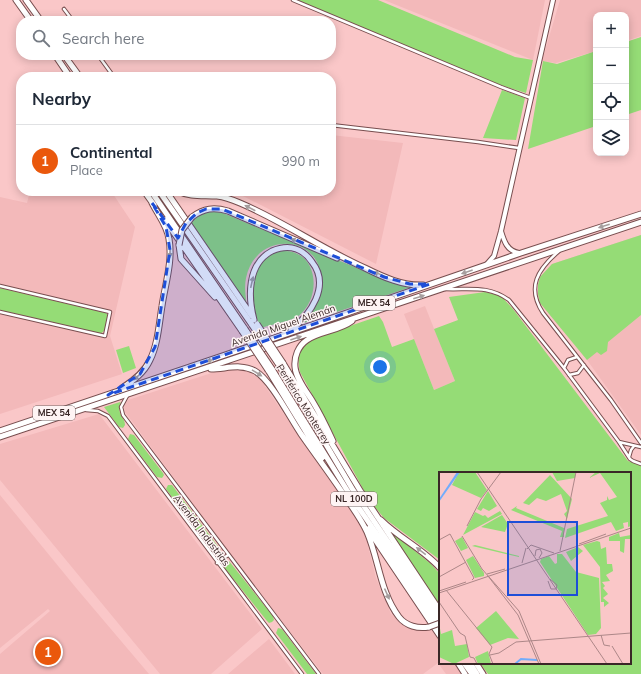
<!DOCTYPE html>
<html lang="en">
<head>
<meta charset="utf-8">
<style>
	body { margin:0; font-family:Mulish,sans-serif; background:#f6f6f7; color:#1f2937 }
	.controls { position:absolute; right:12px; top:12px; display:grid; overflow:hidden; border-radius:8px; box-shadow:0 2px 10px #0003 }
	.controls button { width:36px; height:36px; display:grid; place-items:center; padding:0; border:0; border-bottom:1px solid #e0e1e3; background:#fff; color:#1f2937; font:20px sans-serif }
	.you { position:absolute; left:380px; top:367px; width:14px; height:14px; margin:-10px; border:3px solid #fff; border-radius:50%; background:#1a73e8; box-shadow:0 0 0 6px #1a73e833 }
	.badge { display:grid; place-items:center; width:26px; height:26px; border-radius:50%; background:#ea580c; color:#fff; font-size:13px; font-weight:700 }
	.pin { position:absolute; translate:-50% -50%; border:2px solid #fff; box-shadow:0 1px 4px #0006 }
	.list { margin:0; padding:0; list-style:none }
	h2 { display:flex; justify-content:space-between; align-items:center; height:52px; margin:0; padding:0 16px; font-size:17px }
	h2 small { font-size:13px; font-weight:400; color:#747a83 }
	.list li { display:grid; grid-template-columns:26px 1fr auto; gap:12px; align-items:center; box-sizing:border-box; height:72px; padding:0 16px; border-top:1px solid #e0e1e3 }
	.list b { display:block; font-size:15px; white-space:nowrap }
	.list p { margin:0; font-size:13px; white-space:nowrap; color:#747a83 }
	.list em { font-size:13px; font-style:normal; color:#747a83 }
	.icon { flex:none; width:22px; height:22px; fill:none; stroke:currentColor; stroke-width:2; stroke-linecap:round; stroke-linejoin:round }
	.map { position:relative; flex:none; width:641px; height:674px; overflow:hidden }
	.search { position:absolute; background:#fff; box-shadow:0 2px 10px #0003; left:16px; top:16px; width:320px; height:44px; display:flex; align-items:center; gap:10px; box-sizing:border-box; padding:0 14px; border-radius:16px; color:#747a83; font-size:15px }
	.panel { position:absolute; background:#fff; box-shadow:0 2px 10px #0003; left:16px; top:72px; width:320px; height:124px; border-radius:16px }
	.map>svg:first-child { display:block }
	.built { fill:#f3b9ba }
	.green { fill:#95dc76 }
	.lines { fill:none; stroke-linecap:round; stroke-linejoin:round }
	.street-casing { stroke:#784e4f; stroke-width:4.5 }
	.secondary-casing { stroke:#784e4f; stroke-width:6 }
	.highway-casing { stroke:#784e4f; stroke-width:7 }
	.street { stroke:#fff; stroke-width:2.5 }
	.secondary { stroke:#fff; stroke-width:4 }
	.highway { stroke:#fff; stroke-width:5 }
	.highway-bridge-casing { stroke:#784e4f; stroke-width:7; stroke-linecap:butt }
	.highway-bridge { stroke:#fff; stroke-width:5 }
	.oneway { fill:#a69e9e }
	.marked { fill:#1d4ed8; fill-opacity:0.2; stroke:#1d4ed8; stroke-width:3; stroke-dasharray:8 5; stroke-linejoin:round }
	.labels { text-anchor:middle; stroke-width:3; stroke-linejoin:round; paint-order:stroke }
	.shield { fill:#fef4f4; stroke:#756464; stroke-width:1 }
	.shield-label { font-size:9px; font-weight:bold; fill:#3a2727 }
	.street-label { font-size:10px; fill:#3a2727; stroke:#fef4f4 }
	.inset-river { fill:none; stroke:#72acfc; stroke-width:2 }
	.inset-road { fill:none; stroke:#ad8788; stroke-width:1 }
	.view { fill:#1d4ed8; fill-opacity:0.15; stroke:#1d4ed8; stroke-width:2 }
	.inset-edge { fill:none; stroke:#3a2727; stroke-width:2 }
</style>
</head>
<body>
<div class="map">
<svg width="641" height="674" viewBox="0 0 641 674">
	<rect width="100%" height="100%" fill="#fac7c8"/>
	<path class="built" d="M384,0H545L533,60Z
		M560,0H641V36L626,41V15H596V51L556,63L542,61Z
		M331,135L403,143L376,264L245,197L230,191H331Z
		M30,191H111L135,227L110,336L122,374L0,414V197L27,203Z
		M641,235V435L587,360L540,303L538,294V285L540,277L552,264Z
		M425,306L455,381L434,390L404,314Z
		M232,368L247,370L261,380L298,435L360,523L365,534L376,578L391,614L408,628L423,631L432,629L440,641V663H454L461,674H446L438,663L423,674H323L240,567L125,412L124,406L128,400L224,369Z
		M99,414L262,629L211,674H160L0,480V444Z
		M0,495L77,589L149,674H0V654L50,611L48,609L0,648Z
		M269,639L295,674H228Z"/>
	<path class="green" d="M296,0H378L515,57L533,60L526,93L500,85Z
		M641,37V110L626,115V42Z
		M596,51V126L528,149L543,61L557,64Z
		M502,90L525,98L516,140L483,138Z
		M211,211L223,213C263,230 304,246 345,263C368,272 389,285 414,286L298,325C305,318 314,311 318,301C319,298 319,293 320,289C330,236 257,226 246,278C244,288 246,298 247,308L190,223L202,213Z
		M641,235V315L608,342L607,351L601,355L597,352L587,360L540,303L538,294V285L540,277L552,264Z
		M282,251C319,249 323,299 297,317C290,321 270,325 261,328C247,302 247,257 282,251Z
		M0,288L106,313L109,316C107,323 107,332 99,334L0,310Z
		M485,292L501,296L513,309L628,461L641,465V674H488L480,663H630V473H440V560L384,518L369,500L300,372C297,358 298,350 309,340L379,316L383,322L392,347L414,339L434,390L455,381L434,329L458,320L449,297Z
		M129,346L136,368L123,373L116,350Z
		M120,402L121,403C116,415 125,416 125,425L123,428L119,427L104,407Z
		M130,434L134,435L163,473L164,475L162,478L157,477L128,439Z
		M168,485H172L220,549L221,552L219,555L214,554L166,489Z
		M384,526L431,564L440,574V607Z
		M226,561H229L273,616L274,620L272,622L269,623L267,621L223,566V563Z
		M278,628L282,629L316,674H307L276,633Z"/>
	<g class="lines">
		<defs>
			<path id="street" d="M293,0L501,87L531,98
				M64,9L73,21
				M98,55L114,77
				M331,125L478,142L519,148
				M559,251C538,269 526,287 543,313L611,400L641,443
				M0,286L110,312L105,336L0,312
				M445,289C470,290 488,285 509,300L564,368L619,442L630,459L633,461L641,464
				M564,368L568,360L577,357
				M569,375L578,373L584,365
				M127,396L121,407L123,415L319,674
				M86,410L98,411L108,416L302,674
				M619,442L641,447
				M629,457L631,450L634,446
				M217,563L228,555"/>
			<path id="secondary" d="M501,231C504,241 507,251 519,253
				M487,264L494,256L501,231L553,0"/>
			<path id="highway" d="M16,0L31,21
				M26,0L41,21
				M55,55L70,77
				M64,55L80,77
				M144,191L154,205
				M151,191L245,329
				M159,191L252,325
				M166,191L252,316
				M178,191C190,197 203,195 217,196C225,197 233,200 240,203C283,221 322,249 365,268C383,277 403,286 423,285
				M192,217C204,208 214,207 228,211L337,258
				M165,220L242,331
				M179,245L181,259L215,297
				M254,320C248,297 247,264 272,251C279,248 288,246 296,249C302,251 308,256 312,262C331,286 310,315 291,330
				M283,363L361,492L440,611
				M279,365L353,490L440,619
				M211,369C226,369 240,363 255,371C271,380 290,418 301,434C317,457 333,478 348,501C355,511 362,521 367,532C379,560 380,592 399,617C406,626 418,629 429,627
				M272,369L350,495L440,627
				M268,370L322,458
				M122,388C133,381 144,373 150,360C158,344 159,324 162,306C165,285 173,261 169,239C167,225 158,215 152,203
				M0,431L225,355L521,253L641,214
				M0,437L641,222
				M333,441C327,428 321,415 313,402C307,392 296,379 295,367C294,357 298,346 307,340C320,331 339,331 352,321
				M381,520C399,538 423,549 440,568
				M368,529L440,636
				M458,663L465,674
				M464,663L472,674
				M470,663L477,674
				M476,663L483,674"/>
		</defs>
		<use href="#street" class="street-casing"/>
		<use href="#secondary" class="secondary-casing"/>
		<use href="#highway" class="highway-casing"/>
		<use href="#street" class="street"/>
		<use href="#secondary" class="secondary"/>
		<use href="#highway" class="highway"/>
		<defs>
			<path id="highway-bridge" d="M179,245L182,230L192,217
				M257,324L283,363
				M252,325L279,365
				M245,329L272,369
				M242,331L268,370
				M429,627L440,623"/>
		</defs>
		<use href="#highway-bridge" class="highway-bridge-casing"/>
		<use href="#highway-bridge" class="highway-bridge"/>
	</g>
	<defs><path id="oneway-solid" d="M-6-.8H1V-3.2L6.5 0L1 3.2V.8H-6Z"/></defs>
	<g class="oneway">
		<use href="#oneway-solid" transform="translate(250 208) rotate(-153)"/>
		<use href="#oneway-solid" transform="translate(604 226) rotate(162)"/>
		<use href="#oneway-solid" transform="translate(296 241) rotate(-156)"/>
		<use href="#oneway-solid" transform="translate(170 252) rotate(91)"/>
		<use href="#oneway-solid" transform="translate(467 272) rotate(161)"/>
		<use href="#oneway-solid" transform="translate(379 274) rotate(-157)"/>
		<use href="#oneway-solid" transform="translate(252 282) rotate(-77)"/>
		<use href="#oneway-solid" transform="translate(419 297) rotate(-18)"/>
		<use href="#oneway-solid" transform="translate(296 338) rotate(-19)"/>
		<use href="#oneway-solid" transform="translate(212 360) rotate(161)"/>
		<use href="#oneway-solid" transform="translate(257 373) rotate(32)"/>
		<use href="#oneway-solid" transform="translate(138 376) rotate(136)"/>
		<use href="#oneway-solid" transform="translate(421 551) rotate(-143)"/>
		<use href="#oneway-solid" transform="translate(387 594) rotate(66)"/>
	</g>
	<path class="marked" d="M152,203L178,238L186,223L197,213L206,209H222L384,277L410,284H430L108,395L140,374L155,347L170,250L166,227Z"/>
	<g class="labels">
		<g class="shield">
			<rect x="353" y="296" width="42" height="14" rx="3"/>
			<rect x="33" y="406" width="42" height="14" rx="3"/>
			<rect x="331" y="492" width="46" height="14" rx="3"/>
		</g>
		<g class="shield-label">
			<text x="374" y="306">MEX 54</text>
			<text x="54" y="416">MEX 54</text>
			<text x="354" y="502">NL 100D</text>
		</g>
		<g class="street-label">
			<text transform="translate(283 325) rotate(-19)" y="4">Avenida Miguel Alemán</text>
			<text transform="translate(304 404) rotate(58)" y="4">Periférico Monterrey</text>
			<text transform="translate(202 530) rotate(53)" y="4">Avenida Industrias</text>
		</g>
	</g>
	<g transform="translate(439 472)">
		<rect width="192" height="192" fill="#fac7c8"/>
		<path d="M20,0H36L48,18L42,26L13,13ZM113,0H137L136,6L118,9ZM157,0H192V54L189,55V50L184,51L185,56L177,59L172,50L126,66L128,57L169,44L161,31L168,28V24L170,28L178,25L161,1L150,6ZM111,3L133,27L128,47L125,42L128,39L122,22L107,29L98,26L90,33L84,31ZM49,19L58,34L50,39L44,36L42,39L38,37ZM78,34L77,36L125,56V65H121L123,59L72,38ZM61,39L63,42L24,63L36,40L44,44L46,43L49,46ZM63,43L69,52L66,60L42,55ZM180,61L181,65L192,63V67H186L185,81L181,79V69H170V65ZM23,65L29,76L22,79L16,69ZM158,69L161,70L162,77L167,75L168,92H173L174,99L167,103L171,109L163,110L166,114L164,116L169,122L164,126L170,131L165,135V130H162L161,95L144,73ZM36,73L80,84V85L33,74ZM139,75L144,79L132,89L127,80ZM118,82H123L137,100L160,106L162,156L157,162L149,163L101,90L102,87L110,84L116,92L118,91ZM34,84L45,101V104L36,106L27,88ZM57,139L80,167L69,166L51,173L37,156ZM0,151L2,162L13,158L16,174L28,172L30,185L15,192L0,185ZM49,179L52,192H39L36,185Z" fill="#95dc76"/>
		<path d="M18,0H21L0,30V27Z" fill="#72acfc"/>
		<path class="inset-river" d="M76,192L82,187L98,188"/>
		<path class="inset-road" d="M38,0L168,192M28,54L42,27L62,0M23,64L43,97L80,139L102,192M0,68L11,62L35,106L33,108M140,72L167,62M88,77L92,73L115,81M121,79L137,0M96,84L97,78L101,77L103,81L100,86M83,91L87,76M48,102L66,97M49,104L79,143L100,192M0,105L27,90M109,109L112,117H117L118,113L111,107M7,118L53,175L50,182L54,192M0,119L27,110M0,121L192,56M0,130L21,161L26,164L31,185L35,186L38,192M162,163L165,173L171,174M173,174L184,192M51,183L60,181L77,170L192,161"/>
		<path class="view" d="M69,50H138V123H69Z"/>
		<rect width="192" height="192" class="inset-edge"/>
	</g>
</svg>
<div class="controls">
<button>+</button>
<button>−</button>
<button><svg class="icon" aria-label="locate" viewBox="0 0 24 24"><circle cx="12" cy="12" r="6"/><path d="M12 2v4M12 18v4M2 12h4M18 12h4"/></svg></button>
<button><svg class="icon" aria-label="layers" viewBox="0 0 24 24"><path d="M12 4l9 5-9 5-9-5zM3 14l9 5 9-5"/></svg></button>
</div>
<div class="you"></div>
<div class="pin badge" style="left:48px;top:652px">1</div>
<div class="search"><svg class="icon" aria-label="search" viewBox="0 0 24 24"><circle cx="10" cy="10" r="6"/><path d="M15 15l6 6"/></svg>Search here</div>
<section class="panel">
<h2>Nearby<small></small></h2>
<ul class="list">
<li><span class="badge">1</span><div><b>Continental</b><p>Place</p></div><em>990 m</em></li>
</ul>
</section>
</div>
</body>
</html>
